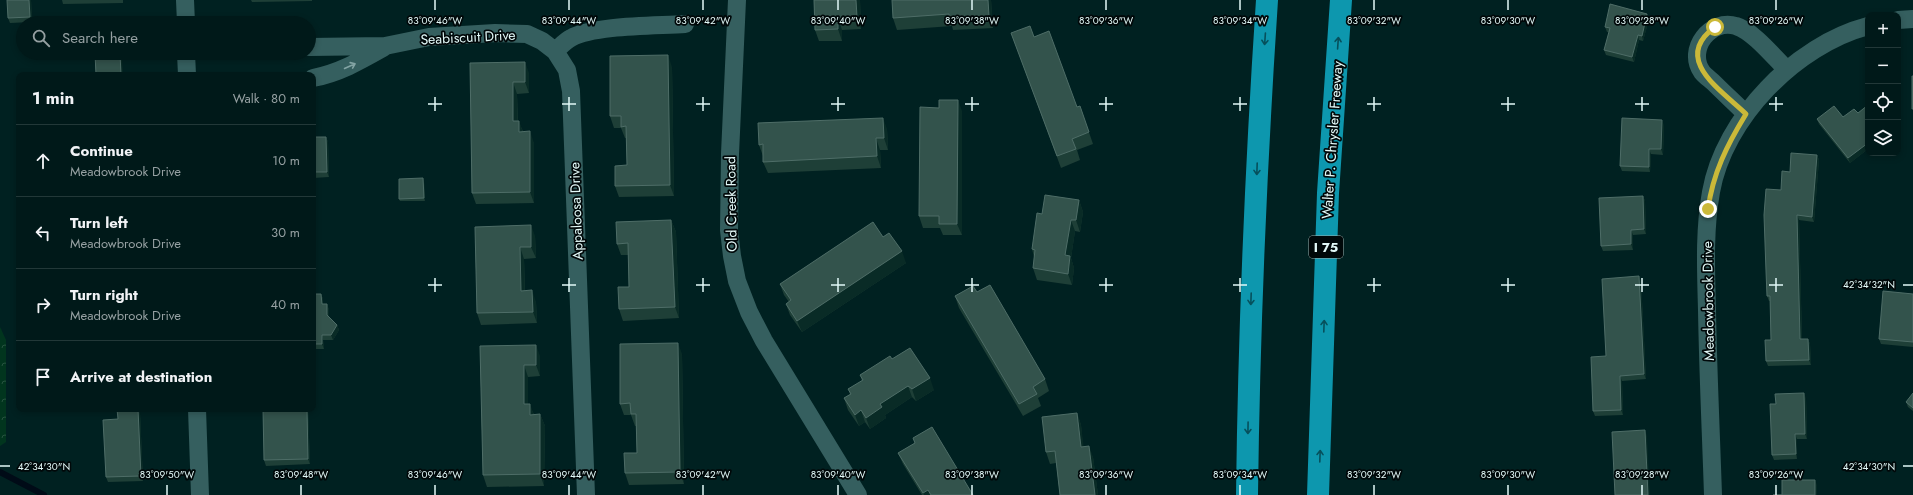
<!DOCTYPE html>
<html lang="en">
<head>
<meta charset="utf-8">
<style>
	body { margin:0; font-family:Jost,sans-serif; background:#0a2222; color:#f1f3f6 }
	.controls { position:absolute; right:12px; top:12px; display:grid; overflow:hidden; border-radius:8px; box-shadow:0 2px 6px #0003 }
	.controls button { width:36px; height:36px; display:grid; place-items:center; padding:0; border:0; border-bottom:1px solid #223838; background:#001919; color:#f1f3f6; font:20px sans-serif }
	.stop { position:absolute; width:12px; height:12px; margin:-9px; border:3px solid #cbb939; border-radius:50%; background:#fff }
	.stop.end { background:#cbb939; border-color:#fff; box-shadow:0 1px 4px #0008 }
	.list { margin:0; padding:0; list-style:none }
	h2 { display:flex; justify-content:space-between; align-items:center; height:52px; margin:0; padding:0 16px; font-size:17px }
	h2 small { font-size:13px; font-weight:400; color:#95a0a2 }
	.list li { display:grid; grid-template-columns:26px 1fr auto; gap:12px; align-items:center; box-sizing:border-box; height:72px; padding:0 16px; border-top:1px solid #223838 }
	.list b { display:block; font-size:15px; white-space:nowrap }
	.list p { margin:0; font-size:13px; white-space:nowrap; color:#95a0a2 }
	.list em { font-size:13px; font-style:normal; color:#95a0a2 }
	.icon { flex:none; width:22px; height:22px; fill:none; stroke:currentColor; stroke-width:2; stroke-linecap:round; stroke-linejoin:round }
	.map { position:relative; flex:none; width:1913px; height:495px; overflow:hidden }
	.search { position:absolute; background:#001919; box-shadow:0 2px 6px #0003; left:16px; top:16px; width:300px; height:44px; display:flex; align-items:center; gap:10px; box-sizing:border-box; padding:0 14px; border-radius:22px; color:#95a0a2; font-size:15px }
	.panel { position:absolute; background:#001919; box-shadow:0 2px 6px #0003; left:16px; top:72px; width:300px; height:340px; border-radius:8px }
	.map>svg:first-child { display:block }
	.forest { fill:url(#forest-crowns) }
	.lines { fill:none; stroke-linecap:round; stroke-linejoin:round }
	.stream { stroke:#000b17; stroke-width:6 }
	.minor { stroke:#355f5f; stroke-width:18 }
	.motorway { stroke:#0d97ae; stroke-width:22 }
	.wall { fill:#1e3f37 }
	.shaded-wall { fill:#092b26 }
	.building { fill:#33534c; stroke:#4e6d67 }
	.oneway { stroke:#06505c }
	.oneway2 { stroke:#83a4a4 }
	.route { stroke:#cbb939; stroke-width:5 }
	.ticks { fill:none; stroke:#e2f9f8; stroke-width:1.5 }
	.labels { text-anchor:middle; stroke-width:3.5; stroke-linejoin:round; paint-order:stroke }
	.shield { fill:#000809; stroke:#9eb1b0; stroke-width:1 }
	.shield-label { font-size:13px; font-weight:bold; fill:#e2f9f8 }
	.street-label { font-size:14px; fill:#e2f9f8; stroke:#000809 }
	.ticks-label { font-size:10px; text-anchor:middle; fill:#e2f9f8; stroke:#000809; stroke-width:3.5; stroke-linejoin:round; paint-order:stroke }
</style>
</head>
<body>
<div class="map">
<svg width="1913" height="495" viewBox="0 0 1913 495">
	<defs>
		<pattern id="forest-crowns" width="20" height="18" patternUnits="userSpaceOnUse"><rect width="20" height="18" fill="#01351e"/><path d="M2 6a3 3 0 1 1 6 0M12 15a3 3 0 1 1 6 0" fill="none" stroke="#26533f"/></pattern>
	</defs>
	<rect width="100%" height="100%" fill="#002121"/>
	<path class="forest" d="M0,327L6,340V442L0,446Z"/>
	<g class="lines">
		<path class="stream" d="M0,472L44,495"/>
		<path class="minor" d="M185,0L186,23
			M737,0L730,154L729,230L732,256L737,281L749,312L764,341L858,495
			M1898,20L1913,19
			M309,47L385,46L429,37L495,33L527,34L542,41L555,51L567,70L571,91L586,495
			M555,51C560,47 565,41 571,38C594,25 657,26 685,24
			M186,53L187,75
			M313,78C339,73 360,61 383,48
			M1746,114C1736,104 1725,94 1715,84C1711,80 1705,76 1702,72C1686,49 1711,18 1736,26C1753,31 1774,57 1787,70
			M197,409L200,495
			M1713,495C1711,433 1708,372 1707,310C1706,271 1704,231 1711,192C1724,118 1796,45 1868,26"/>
		<path class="motorway" d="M1247,495C1249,330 1256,165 1267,0
			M1318,495L1328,193L1341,0"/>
	</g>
	<path class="wall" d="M7,0H31L32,22L10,23L8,18Z
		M62,0H123V3L63,4Z
		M251,0H312V1L252,2Z
		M814,0H860L861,29L842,30V41H819L815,30Z
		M991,0L993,28L953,30L952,26L897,30L893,18Z
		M1647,14L1649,19L1643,41L1639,40L1634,62L1606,55L1604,50L1609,32H1607L1605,27Z
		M1011,33L1034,37L1077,107L1080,106L1093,144L1077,150L1080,160L1061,168Z
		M470,63L529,73V93L517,94L518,121L523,131L534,143V203L476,204L472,193Z
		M672,67L674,196L619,197L615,186L627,165L626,138H625L621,128H614L610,116Z
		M1868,105V149L1850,163L1819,124L1817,119L1843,117L1858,113Z
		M962,111V235H943L940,228H923L919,216Z
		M1664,125L1663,155L1651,154L1650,172L1622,171L1620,166Z
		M887,129L888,150H880L881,168L768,173L763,162V156L759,145Z
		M313,137H326L328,142L329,177L313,178Z
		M1817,155L1819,160L1814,222L1799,220L1802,339H1808L1810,344L1811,365L1768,366L1766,361L1771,340L1770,301H1769L1767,296L1781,190L1790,172Z
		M423,178L424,181L425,201H400L399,199Z
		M1643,196L1645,201L1646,234L1633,235V250L1603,251L1601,246Z
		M1079,200L1083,212L1080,232L1075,231L1071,258L1074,268L1072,285L1037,280L1033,268L1034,257L1032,249Z
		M671,220L676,232L679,318L623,321L619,309L629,287L628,255H621L617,244Z
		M475,227L535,236L536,258L524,259L525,291L536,302L537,323L481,325L477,313Z
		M883,237L906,263L802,332L790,315L786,304L789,302L784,295L780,284Z
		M1641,281L1646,379L1622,381L1623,415L1595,416L1593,411L1606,356Z
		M977,292L1045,379L1049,391L1038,398L1041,406L1023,416L959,308L955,296Z
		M313,294H321L323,299V304H327L329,310V317L337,325L339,330L333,340H323L324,349H313Z
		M1913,294V347L1881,344L1879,339Z
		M480,346L540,356V376L528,377V404L534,414H540L545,426L544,486L487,487L483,475Z
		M682,354L684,484L629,485L625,473L637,453L636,426H635L631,415H624L620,404Z
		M892,359L934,390L916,401L912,397L885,415L886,418L870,429L865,422L859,426L848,410L844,398L850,394L848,389L862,381L860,375Z
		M1913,393V411L1908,407L1906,402Z
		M1806,398L1807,439H1797V459L1774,460L1772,455L1776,404Z
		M308,409L310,464L266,466L264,460Z
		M140,413L143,481L108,482L106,477L118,419Z
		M1077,413L1081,425L1083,447L1093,457L1098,495H1060L1056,463L1050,464L1046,452Z
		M913,438L973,495H922L903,464L898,453L915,443Z"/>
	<path class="shaded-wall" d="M29,0H31L32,22L30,17Z
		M856,0H860L861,29L857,17Z
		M988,0H991L993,28L989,16Z
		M1647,14L1649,19L1643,41L1642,36Z
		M838,18L842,30V41L838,29Z
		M1638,35L1639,40L1634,62L1632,57Z
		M120,53L122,57L123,75H121Z
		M668,55L672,67L674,196L670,185Z
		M525,62L529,73V93L525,82Z
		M513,82L517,94L518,133L513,121Z
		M958,100L962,111V235L957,224Z
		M883,118L887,129L888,150L884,138Z
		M1662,120L1664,125L1663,155L1661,149Z
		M519,121L523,132H519Z
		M530,131L534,143V203L530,192Z
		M326,137L328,142L329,177L327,172Z
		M876,138L880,150L881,168L877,156Z
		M1868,143V149L1850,163L1848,158Z
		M1649,149L1651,154L1650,172L1649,167Z
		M1817,155L1819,160L1814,222L1812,217Z
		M423,178L424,181L425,201L424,198Z
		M1643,196L1645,201L1646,234L1644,229Z
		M1079,200L1083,212L1080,232L1076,220Z
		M1797,215L1799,220L1802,344L1800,339Z
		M671,220L676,232L679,318L675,307Z
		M1071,220L1075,231L1071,258L1074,268L1072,285L1068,274L1065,255Z
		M531,225L535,236L536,258L531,247Z
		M1631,230L1633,235V250L1631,244Z
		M520,247L524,259L525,302L521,291Z
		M902,251L906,263L802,332L797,321Z
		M1639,276L1641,281L1646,379L1644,374Z
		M532,290L536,302L537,323L533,312Z
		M321,294L323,299V310L322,304Z
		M327,304L329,310V320L327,315Z
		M337,325L339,330L333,340L331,335Z
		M322,335L323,340L324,349L322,344Z
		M1808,339L1810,344L1811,365L1809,360Z
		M678,343L682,354L684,484L680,472Z
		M536,345L540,356V376L536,365Z
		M524,365L528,377V416L524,404Z
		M1620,376L1622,381L1623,415L1621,410Z
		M930,378L934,390L916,401L912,389Z
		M908,386L912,397L885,415L886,418L870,429L866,418L880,404Z
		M1804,393L1806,398L1807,439L1805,434Z
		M530,404L534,415H530Z
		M138,409L140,413L143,481L141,476Z
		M307,409H308L310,464L308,459Z
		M861,410L865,422L859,426L855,415Z
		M1077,413L1081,425L1085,458L1081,447Z
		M540,414L545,426L544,486L540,474Z
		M1645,430L1647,436L1650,495H1648Z
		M1795,434L1797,439V459L1796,454Z
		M1089,446L1093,457L1098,495H1095Z
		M1815,480L1817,485V495H1815Z
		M928,490L930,495H924L923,493Z"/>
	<path class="building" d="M7,0H29L30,17L8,18Z
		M814,0H856L857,17L838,18V29L815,30Z
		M892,0H988L989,16L949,19V14L893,18Z
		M1610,4L1647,14L1642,36L1638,35L1632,57L1604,50L1610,28L1605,27Z
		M1030,26L1034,37L1049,31L1077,107L1080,106L1089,132L1072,139L1076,149L1057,156L1011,33Z
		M95,53H120L121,75H96Z
		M668,55L670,185L615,186V166L627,165L626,126L621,127V116H610V56Z
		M525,62V82H513V121H519V132L530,131V192L472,193L470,63Z
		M1912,76H1913V109H1912Z
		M939,100H958L957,224H939V216H919L920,107L939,108Z
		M1868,105V143L1848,158L1817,119L1834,106L1843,117L1854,109L1858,113Z
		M883,118L884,138H876L877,156L763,162V144L759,145L758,123Z
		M1622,118L1662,120L1661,149H1649V167L1620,166Z
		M313,137H326L327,172H313Z
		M1791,153L1817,155L1812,217L1797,215L1800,339H1808L1809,360L1766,361L1765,340H1771L1770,296H1767L1766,271L1764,215L1766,189L1781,190L1782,171L1790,172Z
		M423,178L424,198L399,199V179Z
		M1045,195L1079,200L1076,220H1071L1065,255L1070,256L1068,274L1033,268L1035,250L1032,249L1037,213L1042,214Z
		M1643,196L1644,229L1631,230V244L1601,246L1599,198Z
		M671,220L675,307L619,309L618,287H629L628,243L617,244L616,222Z
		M873,222L883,237L889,233L902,251L797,321L786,304L791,300L780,284Z
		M531,225V247H520L521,291L532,290L533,312L477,313L475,227Z
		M1639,276L1644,374L1620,376L1621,410L1593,411L1591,357L1606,356L1602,279Z
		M990,285L1045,379L1033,387L1037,394L1019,404L955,296L973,286L977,292Z
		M1883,291L1913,294V342L1879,339Z
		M313,294H321L322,304H327V315L337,325L331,335H322V344H313Z
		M678,343L680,472L625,473L624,453H637L636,414H631L630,403L620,404V344Z
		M536,345V365H524V404H530V415L540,414V474L483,475L480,346Z
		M910,348L930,378L912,389L908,386L880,404L882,407L866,418L861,410L855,415L844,398L851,394L848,389L863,380L860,375L890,356L892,359Z
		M1804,393L1805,434H1795L1796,454L1772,455L1770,404H1776L1775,394Z
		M1913,393V408L1906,402Z
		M117,409H138L141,476L106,477L103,420L118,419Z
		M263,409H307L308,459L264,460Z
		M1077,413L1081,447L1089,446L1095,495H1060L1055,451L1046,452L1042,417Z
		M932,427L973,495H931L928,490L923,493L898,453L915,443L913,438Z
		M1645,430L1648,495H1615L1612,432Z
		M1782,480H1815V495H1773H1782Z"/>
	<defs><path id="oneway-shaft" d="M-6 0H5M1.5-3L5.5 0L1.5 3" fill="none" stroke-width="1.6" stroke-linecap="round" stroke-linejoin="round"/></defs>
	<g class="oneway">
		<use href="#oneway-shaft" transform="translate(1265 39) rotate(94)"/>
		<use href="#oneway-shaft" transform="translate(1338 43) rotate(-86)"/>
		<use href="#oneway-shaft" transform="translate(1257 169) rotate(92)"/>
		<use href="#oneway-shaft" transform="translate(1251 299) rotate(92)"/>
		<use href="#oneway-shaft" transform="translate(1324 326) rotate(-88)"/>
		<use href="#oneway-shaft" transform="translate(1248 428) rotate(91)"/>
		<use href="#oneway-shaft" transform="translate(1320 456) rotate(-88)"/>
	</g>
	<use class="oneway2" href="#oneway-shaft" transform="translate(350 66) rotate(-24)"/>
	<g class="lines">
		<path class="route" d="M1708,209C1713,173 1727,145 1746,114C1721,90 1671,59 1715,27"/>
	</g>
	<path class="ticks" d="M435,0V10M569,0V10M703,0V10M838,0V10M972,0V10M1106,0V10M1240,0V10M1374,0V10M1508,0V10M1642,0V10M1776,0V10M435,97V111M569,97V111M703,97V111M838,97V111M972,97V111M1106,97V111M1240,97V111M1374,97V111M1508,97V111M1642,97V111M1776,97V111M428,104H442M562,104H576M696,104H710M831,104H845M965,104H979M1099,104H1113M1233,104H1247M1367,104H1381M1501,104H1515M1635,104H1649M1769,104H1783M435,278V292M569,278V292M703,278V292M838,278V292M972,278V292M1106,278V292M1240,278V292M1374,278V292M1508,278V292M1642,278V292M1776,278V292M428,285H442M562,285H576M696,285H710M831,285H845M965,285H979M1099,285H1113M1233,285H1247M1367,285H1381M1501,285H1515M1635,285H1649M1769,285H1783M1903,285H1913M0,466H10M1903,466H1913M167,485V495M301,485V495M435,485V495M569,485V495M703,485V495M838,485V495M972,485V495M1106,485V495M1240,485V495M1374,485V495M1508,485V495M1642,485V495M1776,485V495"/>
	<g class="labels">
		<rect class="shield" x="1309" y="236" width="34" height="22" rx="3"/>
		<g class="shield-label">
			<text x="1326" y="252">I 75</text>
		</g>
		<g class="street-label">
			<text transform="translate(468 37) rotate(-3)" y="5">Seabiscuit Drive</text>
			<text transform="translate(1332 140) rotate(-86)" y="5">Walter P. Chrysler Freeway</text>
			<text transform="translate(731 204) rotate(-91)" y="5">Old Creek Road</text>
			<text transform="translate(576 211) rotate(-92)" y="5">Appaloosa Drive</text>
			<text transform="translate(1708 301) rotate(-91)" y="5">Meadowbrook Drive</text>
		</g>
	</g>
	<g class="ticks-label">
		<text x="435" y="24">83°09'46"W</text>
		<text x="569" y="24">83°09'44"W</text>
		<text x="703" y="24">83°09'42"W</text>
		<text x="838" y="24">83°09'40"W</text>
		<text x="972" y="24">83°09'38"W</text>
		<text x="1106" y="24">83°09'36"W</text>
		<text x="1240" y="24">83°09'34"W</text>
		<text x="1374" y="24">83°09'32"W</text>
		<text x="1508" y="24">83°09'30"W</text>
		<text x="1642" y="24">83°09'28"W</text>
		<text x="1776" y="24">83°09'26"W</text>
		<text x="1869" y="288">42°34'32"N</text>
		<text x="44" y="470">42°34'30"N</text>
		<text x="1869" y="470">42°34'30"N</text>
		<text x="167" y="478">83°09'50"W</text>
		<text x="301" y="478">83°09'48"W</text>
		<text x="435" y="478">83°09'46"W</text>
		<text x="569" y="478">83°09'44"W</text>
		<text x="703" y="478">83°09'42"W</text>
		<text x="838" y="478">83°09'40"W</text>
		<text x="972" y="478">83°09'38"W</text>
		<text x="1106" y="478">83°09'36"W</text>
		<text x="1240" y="478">83°09'34"W</text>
		<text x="1374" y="478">83°09'32"W</text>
		<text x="1508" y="478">83°09'30"W</text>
		<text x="1642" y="478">83°09'28"W</text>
		<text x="1776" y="478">83°09'26"W</text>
	</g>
</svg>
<div class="controls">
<button>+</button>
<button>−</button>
<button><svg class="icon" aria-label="locate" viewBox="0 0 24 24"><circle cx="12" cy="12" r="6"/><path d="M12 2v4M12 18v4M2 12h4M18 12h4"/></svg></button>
<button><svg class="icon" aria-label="layers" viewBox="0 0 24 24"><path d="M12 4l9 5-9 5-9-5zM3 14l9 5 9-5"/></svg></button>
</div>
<div class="stop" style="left:1715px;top:27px"></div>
<div class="stop end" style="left:1708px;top:209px"></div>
<div class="search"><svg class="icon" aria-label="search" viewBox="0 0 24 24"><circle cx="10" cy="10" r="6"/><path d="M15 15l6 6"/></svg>Search here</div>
<section class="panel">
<h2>1 min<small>Walk · 80 m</small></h2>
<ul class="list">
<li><svg class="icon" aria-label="ahead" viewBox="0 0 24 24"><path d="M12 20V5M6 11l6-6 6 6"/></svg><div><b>Continue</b><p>Meadowbrook Drive</p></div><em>10 m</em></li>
<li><svg class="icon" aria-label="left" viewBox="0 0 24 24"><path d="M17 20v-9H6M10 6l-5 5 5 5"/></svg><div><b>Turn left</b><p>Meadowbrook Drive</p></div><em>30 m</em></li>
<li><svg class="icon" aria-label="right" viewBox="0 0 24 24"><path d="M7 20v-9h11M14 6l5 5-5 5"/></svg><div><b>Turn right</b><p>Meadowbrook Drive</p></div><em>40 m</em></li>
<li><svg class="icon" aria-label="arrive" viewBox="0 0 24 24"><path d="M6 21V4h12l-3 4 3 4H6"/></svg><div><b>Arrive at destination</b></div></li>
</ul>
</section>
</div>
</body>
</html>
